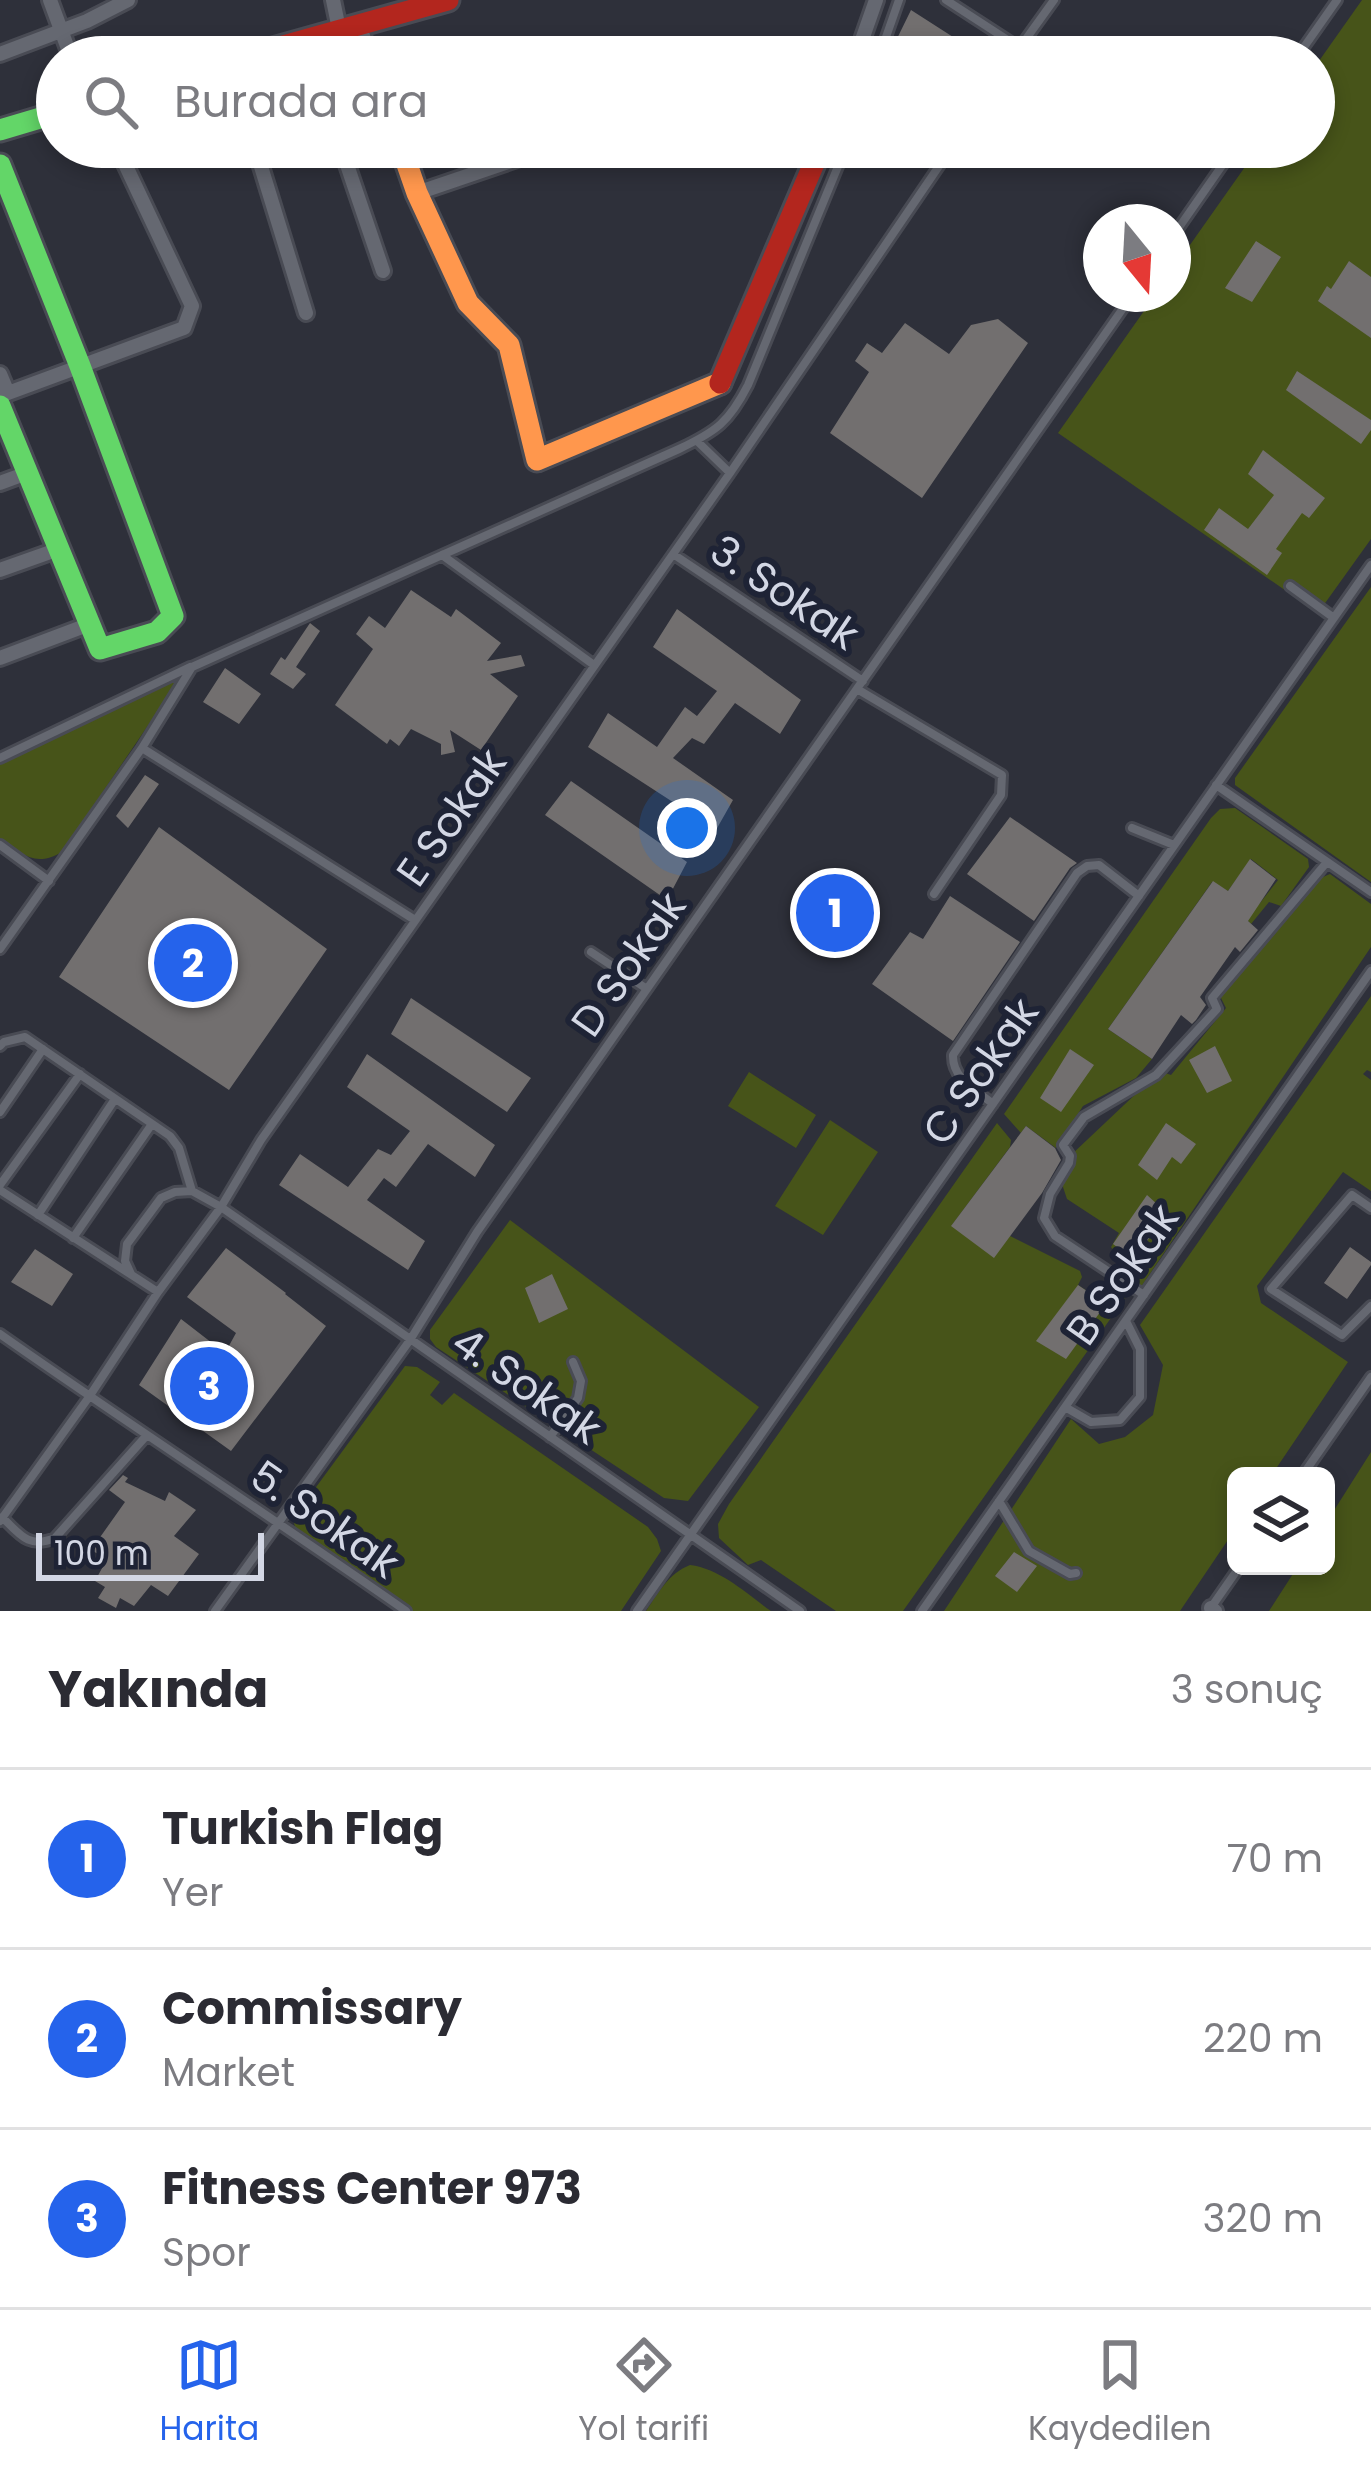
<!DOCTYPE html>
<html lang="tr">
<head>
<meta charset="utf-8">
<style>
	body { margin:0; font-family:Poppins,sans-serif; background:#f2f2f3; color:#2b2b33 }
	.controls { position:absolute; right:36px; bottom:36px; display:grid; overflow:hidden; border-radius:18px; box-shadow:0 6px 18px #0003 }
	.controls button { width:108px; height:108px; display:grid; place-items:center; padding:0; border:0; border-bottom:3px solid #e1e1e2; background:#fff; color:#2b2b33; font:60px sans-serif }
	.compass { position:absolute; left:1083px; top:204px; width:108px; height:108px; border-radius:50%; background:#fff; box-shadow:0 6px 18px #0003; rotate:162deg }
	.scale { position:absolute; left:36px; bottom:30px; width:228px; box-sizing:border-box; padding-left:12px; border:6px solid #d3d7e4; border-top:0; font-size:33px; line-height:42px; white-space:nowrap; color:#d3d7e4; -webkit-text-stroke:9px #1e2335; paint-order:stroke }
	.you { position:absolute; left:687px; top:828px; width:42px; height:42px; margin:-30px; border:9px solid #fff; border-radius:50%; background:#1a73e8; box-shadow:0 0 0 18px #1a73e833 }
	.badge { display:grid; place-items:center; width:78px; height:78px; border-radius:50%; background:#2563eb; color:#fff; font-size:39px; font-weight:700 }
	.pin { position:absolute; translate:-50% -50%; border:6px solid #fff; box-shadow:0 3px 12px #0006 }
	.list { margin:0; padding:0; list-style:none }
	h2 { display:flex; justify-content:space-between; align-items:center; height:156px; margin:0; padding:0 48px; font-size:51px }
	h2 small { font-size:39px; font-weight:400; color:#7c7c81 }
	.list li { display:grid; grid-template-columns:78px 1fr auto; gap:36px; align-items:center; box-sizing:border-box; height:180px; padding:0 48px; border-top:3px solid #e1e1e2 }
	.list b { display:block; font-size:45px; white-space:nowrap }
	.list p { margin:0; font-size:39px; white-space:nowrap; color:#7c7c81 }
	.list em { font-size:39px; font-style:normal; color:#7c7c81 }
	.icon { flex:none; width:66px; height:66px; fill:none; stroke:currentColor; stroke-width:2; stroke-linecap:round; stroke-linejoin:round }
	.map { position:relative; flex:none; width:1371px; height:1611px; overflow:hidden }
	.search { position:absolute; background:#fff; box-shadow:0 6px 18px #0003; left:36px; right:36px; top:36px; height:132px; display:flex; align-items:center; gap:30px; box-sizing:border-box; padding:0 42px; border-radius:66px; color:#7c7c81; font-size:45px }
	.sheet { height:696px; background:#fff }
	nav { display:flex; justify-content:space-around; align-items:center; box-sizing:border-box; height:168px; border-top:3px solid #e1e1e2; background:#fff; font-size:33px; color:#7c7c81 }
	nav a { display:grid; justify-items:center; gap:6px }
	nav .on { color:#2563eb }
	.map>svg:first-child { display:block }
	.green { fill:#475419 }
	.building { fill:#726f6f }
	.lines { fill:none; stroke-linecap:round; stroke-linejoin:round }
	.lane-casing { stroke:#494b54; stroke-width:14 }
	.street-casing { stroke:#494b54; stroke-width:20 }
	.fast-casing { stroke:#494b54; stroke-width:27 }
	.slow-casing { stroke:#494b54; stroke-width:27 }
	.jam-casing { stroke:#494b54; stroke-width:27 }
	.lane { stroke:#656871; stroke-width:8 }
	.street { stroke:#656871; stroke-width:14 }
	.fast { stroke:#63d668; stroke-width:21 }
	.slow { stroke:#ff974d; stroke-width:21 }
	.jam { stroke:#b3261e; stroke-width:21 }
	.labels { text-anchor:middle; stroke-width:12; stroke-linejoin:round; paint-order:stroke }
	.street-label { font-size:42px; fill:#d3d7e4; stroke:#1e2335 }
</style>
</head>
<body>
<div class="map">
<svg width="1371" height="1611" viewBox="0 0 1371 1611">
	<rect width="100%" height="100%" fill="#2e303a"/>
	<path class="green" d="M1362,0H1371V539L1318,613L1058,433L1156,294H1173V269L1259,147H1314V68Z
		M1371,587V882L1235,785V778Z
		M183,674L62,852C34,868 23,854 0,838V764Z
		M1235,808L1308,859L1309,867L1281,906L1269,902L1251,924L1243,916L1260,903L1278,880L1251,859L1228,891L1212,882L1108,1029L1152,1059L1136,1078L1083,1106L1056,1148L1026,1126L1021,1133L1004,1114L1211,818L1220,809Z
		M1330,874L1371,904V947L1141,1287L1111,1247L1119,1233L1067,1199L1062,1184L1065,1171L1070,1156L1160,1071L1171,1075L1226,1008L1220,996L1316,880Z
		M1371,996V1072L1367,1070L1363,1074L1371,1080V1191L1343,1172L1257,1286L1261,1303L1348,1362L1271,1476H1236V1528L1180,1611H944L1071,1419L1099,1444L1125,1437L1153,1415L1163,1365L1140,1325Z
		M749,1072L816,1115L796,1148L728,1106Z
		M830,1120L878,1152L823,1235L775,1206Z
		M997,1123L1011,1140L1010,1147L952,1225L1010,1236L1080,1271L1082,1277L1078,1285L1105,1303L1106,1285L1128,1294L903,1611H836L761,1560L748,1565L719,1538L718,1524L729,1504Z
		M510,1220L759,1407L688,1501L664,1498L436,1347L430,1339V1330Z
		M405,1366L417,1367L440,1382L430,1395L442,1405L454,1393L648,1527L657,1539L661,1551L621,1611H412L296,1530L294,1523L297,1513Z
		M1371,1452V1611H1269L1298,1566H1326V1523Z
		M690,1565C721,1569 747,1594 771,1611H646C658,1593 669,1573 690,1565Z"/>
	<path class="building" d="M911,10L964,44L955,57H888Z
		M1256,241L1281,257L1252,302L1225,288Z
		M1349,261L1371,277V338L1318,301L1327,286L1331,289Z
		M998,319L1028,343L922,498L830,433L869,372L855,361L867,343L882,353L905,323L949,354L971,325Z
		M1297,371L1371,420V430L1361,444L1286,390Z
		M1263,450L1325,498L1309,518L1302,513L1276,549L1282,553L1267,575L1204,530L1219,508L1248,529L1274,495L1248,474Z
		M411,590L451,617L456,609L501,643L487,661L521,655L525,666L490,674L518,696L481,750L450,730L455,752L441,755V744L411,729L399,746L390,739L387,744L335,705L373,649L356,634L369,616L385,628Z
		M677,609L801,700L780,734L735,703L704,744L692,738L673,758L733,800L716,830L588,747L608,713L657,747L685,707L697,716L717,691L653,647Z
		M310,623L320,631L296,667L306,674L293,689L270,674L281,657L285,660Z
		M225,668L261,694L239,724L203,702Z
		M145,775L159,784L128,828L116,816Z
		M571,781L687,862L667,900L545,815Z
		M1010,817L1077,863L1070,868L1034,921L967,874Z
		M159,827L327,949L229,1090L59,977Z
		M1250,859L1276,879L1248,921L1258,930L1240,952L1235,947L1200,997L1206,1005L1196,1020L1192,1024L1181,1015L1152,1059L1108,1029L1213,881L1228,891Z
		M950,896L1020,942L953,1041L872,984L910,932L923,939Z
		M411,998L531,1078L507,1112L391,1034Z
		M1215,1046L1232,1081L1207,1093L1189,1060Z
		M1070,1049L1094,1065L1061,1112L1040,1098Z
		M367,1054L495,1145L475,1177L428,1144L396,1187L384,1178L367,1200L425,1241L408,1270L279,1185L300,1154L348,1187L378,1149L391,1155L410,1131L347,1087Z
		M1166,1123L1196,1144L1181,1164L1172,1157L1157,1180L1138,1165Z
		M1026,1126L1055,1148L1061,1160L1042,1193L994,1258L951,1226Z
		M1147,1195L1168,1214L1133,1259L1113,1244Z
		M1350,1247L1371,1262V1265L1347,1299L1324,1283Z
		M226,1248L286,1293L285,1294L326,1326L231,1451L139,1385L181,1319L225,1353L236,1333L187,1297Z
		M35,1249L73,1274L52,1306L11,1282Z
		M552,1274L568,1309L539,1323L525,1288Z
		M1078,1285L1106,1304L1066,1359L1036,1341Z
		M123,1475L128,1478L125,1482L165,1501L169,1492L196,1510L174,1536L199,1554L168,1596L151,1585L134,1606L120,1598L116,1608L98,1598L105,1587L95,1581L107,1559L91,1550L125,1502L109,1490Z
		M1014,1552L1037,1566L1017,1592L995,1576Z"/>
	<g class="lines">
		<defs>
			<path id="lane" d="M946,0L1020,48
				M879,57L899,0
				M1013,57L1054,0
				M1297,57L1337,0
				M1173,236L1235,147
				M697,441L730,473
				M673,554L863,681
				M442,555L594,665
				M1290,586L1334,618
				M857,689L1002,775L1001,795L934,894
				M142,748L192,667L679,449C717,431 729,422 748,385L846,147
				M0,758L190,667
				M1216,785L1371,892
				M1132,828L1174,845
				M0,845L49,881
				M0,949L142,748L415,920
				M591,952L647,989
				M0,1046L4,1042L25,1037L170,1136L179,1148L192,1191L221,1207L800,1611
				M993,1104C976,1090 952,1079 953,1055L1077,873L1087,866L1099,865L1139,896
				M0,1112L43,1049
				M0,1185L80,1074
				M0,1190L158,1292
				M1371,1208L1352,1195L1271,1289L1342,1335L1371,1306
				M38,1215L115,1099
				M73,1238L152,1124
				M131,1274L125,1261L127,1244L161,1198L175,1192L192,1191
				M1144,1295L1055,1236L1044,1218L1050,1194L1069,1163L1070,1156L1063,1145L1084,1117L1156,1075L1217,1009L1212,998L1327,862
				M0,1334C134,1428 272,1517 406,1611
				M1065,1407L1091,1422L1120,1420L1140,1397V1349L1126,1321
				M550,1437L578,1398L581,1381L573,1362
				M1302,1476L1371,1377
				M999,1501L1029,1551L1070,1574L1076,1573
				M2,1517C20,1535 29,1549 55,1538L147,1435
				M0,1521L89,1397L158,1292L221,1207L261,1140L730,473L952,147
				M1210,1609L1240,1566
				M215,1611L410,1340L477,1232L1133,294
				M637,1611L1371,565
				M922,1611L1371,971"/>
			<path id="street" d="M50,0L71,57
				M333,0L339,29
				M359,24L370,57
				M0,54L87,21L128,0
				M856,57L876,0
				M255,147L306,313
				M341,147L383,271
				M417,193L552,147
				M0,374L8,393
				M0,396L184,328L192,306L117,147
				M0,483L27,473
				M0,570L59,549
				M0,658L90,624
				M1211,1608L1215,1611"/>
			<path id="fast" d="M0,130L57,113
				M0,165L80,366L173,616L157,632L100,649L0,406"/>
			<path id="slow" d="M401,147L417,193L468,303L509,345L537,460L720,383"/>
			<path id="jam" d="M244,57L448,0
				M720,383L821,147"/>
		</defs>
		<use href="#lane" class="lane-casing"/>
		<use href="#street" class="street-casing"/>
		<use href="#fast" class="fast-casing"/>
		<use href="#slow" class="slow-casing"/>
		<use href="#jam" class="jam-casing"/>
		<use href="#lane" class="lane"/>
		<use href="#street" class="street"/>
		<use href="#fast" class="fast"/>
		<use href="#slow" class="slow"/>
		<use href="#jam" class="jam"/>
	</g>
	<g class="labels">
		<g class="street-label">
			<text transform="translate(785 592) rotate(34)" y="15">3. Sokak</text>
			<text transform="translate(451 817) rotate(-55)" y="15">E Sokak</text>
			<text transform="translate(628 964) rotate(-55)" y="15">D Sokak</text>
			<text transform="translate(980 1071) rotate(-55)" y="15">C Sokak</text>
			<text transform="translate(1122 1274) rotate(-55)" y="15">B Sokak</text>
			<text transform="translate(527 1385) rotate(35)" y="15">4. Sokak</text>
			<text transform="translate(325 1519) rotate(35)" y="15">5. Sokak</text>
		</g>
	</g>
</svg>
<div class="controls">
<button><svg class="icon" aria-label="layers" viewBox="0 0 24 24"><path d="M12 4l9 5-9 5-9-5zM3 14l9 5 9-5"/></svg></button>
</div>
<svg class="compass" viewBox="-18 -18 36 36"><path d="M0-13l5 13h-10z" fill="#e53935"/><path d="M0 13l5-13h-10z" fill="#7c7c81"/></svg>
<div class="scale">100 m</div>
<div class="you"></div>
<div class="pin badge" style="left:835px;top:913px">1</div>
<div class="pin badge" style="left:193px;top:963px">2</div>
<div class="pin badge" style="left:209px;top:1386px">3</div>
<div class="search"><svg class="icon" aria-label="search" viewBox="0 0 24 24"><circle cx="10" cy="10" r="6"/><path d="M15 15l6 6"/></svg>Burada ara</div>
</div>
<section class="sheet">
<h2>Yakında<small>3 sonuç</small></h2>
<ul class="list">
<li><span class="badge">1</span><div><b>Turkish Flag</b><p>Yer</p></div><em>70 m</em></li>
<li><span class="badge">2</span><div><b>Commissary</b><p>Market</p></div><em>220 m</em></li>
<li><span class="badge">3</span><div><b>Fitness Center 973</b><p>Spor</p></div><em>320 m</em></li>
</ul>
</section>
<nav>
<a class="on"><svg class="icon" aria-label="map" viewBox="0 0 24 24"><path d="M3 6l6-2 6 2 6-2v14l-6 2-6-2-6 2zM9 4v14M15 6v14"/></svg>Harita</a>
<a><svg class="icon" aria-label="directions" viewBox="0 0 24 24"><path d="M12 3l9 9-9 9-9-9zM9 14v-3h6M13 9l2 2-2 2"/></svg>Yol tarifi</a>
<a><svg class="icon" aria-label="saved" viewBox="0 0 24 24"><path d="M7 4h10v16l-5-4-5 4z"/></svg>Kaydedilen</a>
</nav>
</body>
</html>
